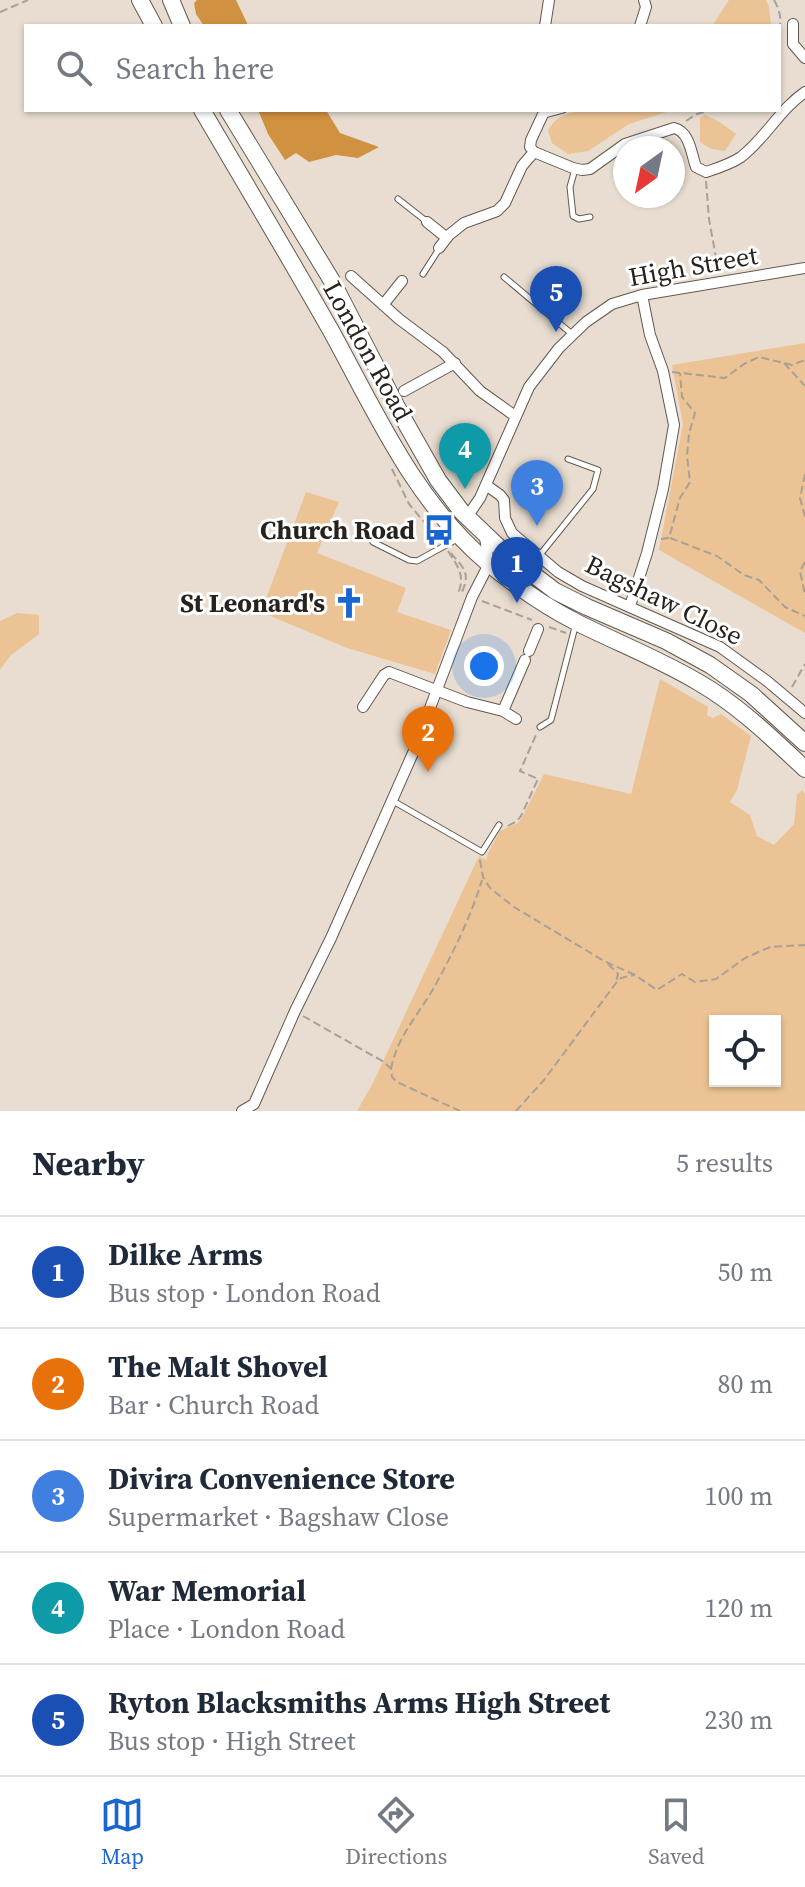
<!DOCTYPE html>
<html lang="en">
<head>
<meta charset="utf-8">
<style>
	body { margin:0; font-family:"Source Serif 4",serif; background:#f6f6f7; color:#1f2937 }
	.controls { position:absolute; right:24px; bottom:24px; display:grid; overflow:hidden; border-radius:0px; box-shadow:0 2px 6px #0004 }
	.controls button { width:72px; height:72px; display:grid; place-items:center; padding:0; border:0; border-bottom:2px solid #e0e1e3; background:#fff; color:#1f2937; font:40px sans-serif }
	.compass { position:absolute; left:613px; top:136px; width:72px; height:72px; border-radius:50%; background:#fff; box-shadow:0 2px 6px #0004; rotate:213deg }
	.you { position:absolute; left:484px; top:666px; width:28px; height:28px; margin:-20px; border:6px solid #fff; border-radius:50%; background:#1a73e8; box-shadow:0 0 0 12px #1a73e833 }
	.badge { display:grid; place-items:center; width:52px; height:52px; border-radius:50%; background:#1966d1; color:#fff; font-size:26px; font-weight:700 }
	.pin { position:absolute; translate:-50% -66px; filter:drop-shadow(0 2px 4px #0008) }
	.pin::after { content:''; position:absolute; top:42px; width:28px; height:24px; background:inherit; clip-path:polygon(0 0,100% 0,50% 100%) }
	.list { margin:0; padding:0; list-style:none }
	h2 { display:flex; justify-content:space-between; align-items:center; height:104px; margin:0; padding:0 32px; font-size:34px }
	h2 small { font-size:26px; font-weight:400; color:#747a83 }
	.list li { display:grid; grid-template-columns:52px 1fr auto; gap:24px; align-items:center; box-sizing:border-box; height:112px; padding:0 32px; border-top:2px solid #e0e1e3 }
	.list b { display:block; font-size:30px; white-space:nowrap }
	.list p { margin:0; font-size:26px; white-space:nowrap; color:#747a83 }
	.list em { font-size:26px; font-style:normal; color:#747a83 }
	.icon { flex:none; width:44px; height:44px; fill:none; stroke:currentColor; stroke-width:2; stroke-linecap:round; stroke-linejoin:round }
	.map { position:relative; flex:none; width:805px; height:1111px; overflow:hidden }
	.search { position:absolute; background:#fff; box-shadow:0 2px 6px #0004; left:24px; right:24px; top:24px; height:88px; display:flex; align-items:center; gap:20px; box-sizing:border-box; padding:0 28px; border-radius:0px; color:#747a83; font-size:30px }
	.sheet { height:664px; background:#fff }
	nav { display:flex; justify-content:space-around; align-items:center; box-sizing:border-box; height:112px; border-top:2px solid #e0e1e3; background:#fff; font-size:22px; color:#747a83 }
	nav a { display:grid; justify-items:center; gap:4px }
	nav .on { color:#1966d1 }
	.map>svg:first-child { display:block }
	.green { fill:#ecc394; fill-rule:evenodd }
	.water { fill:#d09241 }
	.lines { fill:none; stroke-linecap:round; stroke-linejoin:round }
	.service-casing { stroke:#62594e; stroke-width:7 }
	.minor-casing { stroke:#62594e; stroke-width:12 }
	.trunk-casing { stroke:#62594e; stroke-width:18 }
	.path { stroke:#a9a096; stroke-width:2; stroke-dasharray:8 4; stroke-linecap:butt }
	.service { stroke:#fff; stroke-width:5 }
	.minor { stroke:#fff; stroke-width:10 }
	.trunk { stroke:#fff; stroke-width:16 }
	.labels { text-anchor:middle; stroke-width:6; stroke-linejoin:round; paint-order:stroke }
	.street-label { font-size:26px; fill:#26221d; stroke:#fff }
	.poi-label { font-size:26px; font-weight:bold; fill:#26221d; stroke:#fff; text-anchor:end }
</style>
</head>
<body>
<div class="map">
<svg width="805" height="1111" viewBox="0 0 805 1111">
	<rect width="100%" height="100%" fill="#e8ddd0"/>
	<path class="green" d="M729,0H766L769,7L771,26H712Z
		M581,110H673L629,124L588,151L568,154L552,143L548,131C555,116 567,114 581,110Z
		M705,115L718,121L736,134L725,151L711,149L700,142V118Z
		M805,343V633L659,550L683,424L672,365Z
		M306,492L339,502L317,553L406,588L397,612L451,630L435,674L347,648L261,612Z
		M17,613L39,615V634L10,656L0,670V621Z
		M660,679L708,707L707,715L713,718L721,714L751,736L737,790L730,802L750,815L757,836L774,845L794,824L797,795L802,790L805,794V1111H357L372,1085L479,856L486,860L489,851L500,831L518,823L523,816L544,774L631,794ZM715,1021H775V1081H715Z"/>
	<path class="water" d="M197,0H236L247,23V26H204L196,14L194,3Z
		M258,110H326L340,133L379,147L358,158L336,155L309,162L296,153L285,160L268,134Z"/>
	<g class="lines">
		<defs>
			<path id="service" d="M544,115L563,110
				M575,169L570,187L573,216L579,219L590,217
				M398,199L426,221
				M423,274L439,249
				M504,277L572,334
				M547,313L555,301L554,292L569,277
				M373,542L409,560L417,561L459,538
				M539,556L593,489L598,470L568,459
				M540,727L551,720L575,627
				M393,801L482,852L499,825"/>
			<path id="minor" d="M793,24V44L805,58
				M545,26L549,0
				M640,26L646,7L644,0
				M534,152L573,168L582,170L590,169L625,144L674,128C690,132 691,153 696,167L706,172C718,168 731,164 741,157C765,139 779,110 805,92
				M534,152L530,147L531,140L545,110
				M427,222L447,238
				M439,248L449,235L464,223L497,211L505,203L522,166L534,152
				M351,276L399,319L443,352L480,391L515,416
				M383,305L402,281
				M404,391L455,363
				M486,485L500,495L504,500L505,518L512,533L558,572L582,586L720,647L767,681L805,713
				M467,517L480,498L529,387L559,348L586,322L612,304L642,295L805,268
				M630,606L647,553L663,489L674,425L663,371L650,335L642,295
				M529,651L538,629
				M363,707L384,675L389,672L467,702L503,711L516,719
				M503,711L525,660
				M242,1111L254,1104L295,1011L331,938L413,753L472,597L489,564L485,537"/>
			<path id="trunk" d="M140,0L154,26
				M171,0L182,26
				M202,110C245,183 288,255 330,329C376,412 414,501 488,563C516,586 546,607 578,623C618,643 659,659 698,682C738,705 771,737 805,769
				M228,110L332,281L399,411L438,480L462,512L505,553L555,591L587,607L666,641L710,665L751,694L805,743"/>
		</defs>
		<use href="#service" class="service-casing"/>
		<use href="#minor" class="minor-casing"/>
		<use href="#trunk" class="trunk-casing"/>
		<path class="path" d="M774,0C780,10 782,20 779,31
			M0,12L28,0
			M686,121L697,114L711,110
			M706,181L709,219L719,274
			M784,363L805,386
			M672,372L725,378L744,364L759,357L792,365L805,360
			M392,469L409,504L439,540
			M805,474L800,498L805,517
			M670,538L717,556L744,575L759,580L785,607L805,616
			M661,539L669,538L680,498L690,482L687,455L689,434L695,413L682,397L680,373
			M448,551C457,565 465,575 459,591L462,593
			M451,553C463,568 471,572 462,592
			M805,562L800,571L805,595
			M482,601L532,620
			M549,627L566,633
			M792,687L805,664
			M508,826L517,821L521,816L538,779L520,771L536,735
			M480,860L483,877L490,888L514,907L604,961L635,975L657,990L682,974L695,982L716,979L745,958L770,947L805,945
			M608,964L618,974L616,982
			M303,1016L384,1062L391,1069L392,1077L397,1082L460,1111
			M391,1069C397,1035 422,1011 437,982C454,951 472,914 482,880
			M516,1111L544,1080L616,983L621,978L634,975"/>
		<use href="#service" class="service"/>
		<use href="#minor" class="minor"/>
		<use href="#trunk" class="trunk"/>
	</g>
	<defs>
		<symbol id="bus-bare" viewBox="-9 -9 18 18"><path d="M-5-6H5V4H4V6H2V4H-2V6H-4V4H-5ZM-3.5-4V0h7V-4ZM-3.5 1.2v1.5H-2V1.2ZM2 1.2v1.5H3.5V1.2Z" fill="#1966d1" stroke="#fff" stroke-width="2.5" paint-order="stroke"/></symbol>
		<symbol id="church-bare" viewBox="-9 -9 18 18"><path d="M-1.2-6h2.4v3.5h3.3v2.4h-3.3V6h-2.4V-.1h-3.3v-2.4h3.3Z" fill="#1966d1" stroke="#fff" stroke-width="2.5" paint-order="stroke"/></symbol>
	</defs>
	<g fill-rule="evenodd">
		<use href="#bus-bare" x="417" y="508" width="44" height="44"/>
		<use href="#church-bare" x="327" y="581" width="44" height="44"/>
	</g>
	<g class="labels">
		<g class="street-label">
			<text transform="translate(693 266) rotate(-10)" y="9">High Street</text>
			<text transform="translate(368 351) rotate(61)" y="9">London Road</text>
			<text transform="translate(664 600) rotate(26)" y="9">Bagshaw Close</text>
		</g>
		<g class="poi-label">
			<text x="415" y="539">Church Road</text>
			<text x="325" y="612">St Leonard's</text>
		</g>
	</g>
</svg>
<div class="controls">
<button><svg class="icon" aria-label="locate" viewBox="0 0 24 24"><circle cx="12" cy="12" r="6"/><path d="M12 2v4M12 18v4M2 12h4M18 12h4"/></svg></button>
</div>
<svg class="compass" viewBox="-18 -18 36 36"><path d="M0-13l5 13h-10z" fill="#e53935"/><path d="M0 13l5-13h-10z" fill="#747a83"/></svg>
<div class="you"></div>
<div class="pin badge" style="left:517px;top:603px;background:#1a4fb4">1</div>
<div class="pin badge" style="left:428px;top:772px;background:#e8710a">2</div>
<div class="pin badge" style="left:537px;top:526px;background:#3f7fe0">3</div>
<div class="pin badge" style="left:465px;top:489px;background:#0f9aa8">4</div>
<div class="pin badge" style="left:556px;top:332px;background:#1a4fb4">5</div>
<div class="search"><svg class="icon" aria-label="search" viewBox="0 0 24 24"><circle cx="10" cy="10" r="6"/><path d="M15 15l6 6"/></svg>Search here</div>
</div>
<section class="sheet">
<h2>Nearby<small>5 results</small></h2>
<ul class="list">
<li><span class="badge" style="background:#1a4fb4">1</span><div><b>Dilke Arms</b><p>Bus stop · London Road</p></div><em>50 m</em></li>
<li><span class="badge" style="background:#e8710a">2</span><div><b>The Malt Shovel</b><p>Bar · Church Road</p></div><em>80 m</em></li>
<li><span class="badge" style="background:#3f7fe0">3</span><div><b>Divira Convenience Store</b><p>Supermarket · Bagshaw Close</p></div><em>100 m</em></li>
<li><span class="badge" style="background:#0f9aa8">4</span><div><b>War Memorial</b><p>Place · London Road</p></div><em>120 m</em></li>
<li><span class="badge" style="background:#1a4fb4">5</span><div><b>Ryton Blacksmiths Arms High Street</b><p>Bus stop · High Street</p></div><em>230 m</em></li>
</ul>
</section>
<nav>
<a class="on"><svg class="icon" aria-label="map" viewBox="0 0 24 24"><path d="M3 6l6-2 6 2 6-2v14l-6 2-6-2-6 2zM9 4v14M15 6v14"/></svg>Map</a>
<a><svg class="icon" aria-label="directions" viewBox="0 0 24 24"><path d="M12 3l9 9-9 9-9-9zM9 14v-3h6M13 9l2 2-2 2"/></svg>Directions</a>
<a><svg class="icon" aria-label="saved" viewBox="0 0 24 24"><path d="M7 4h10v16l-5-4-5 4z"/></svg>Saved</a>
</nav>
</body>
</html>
